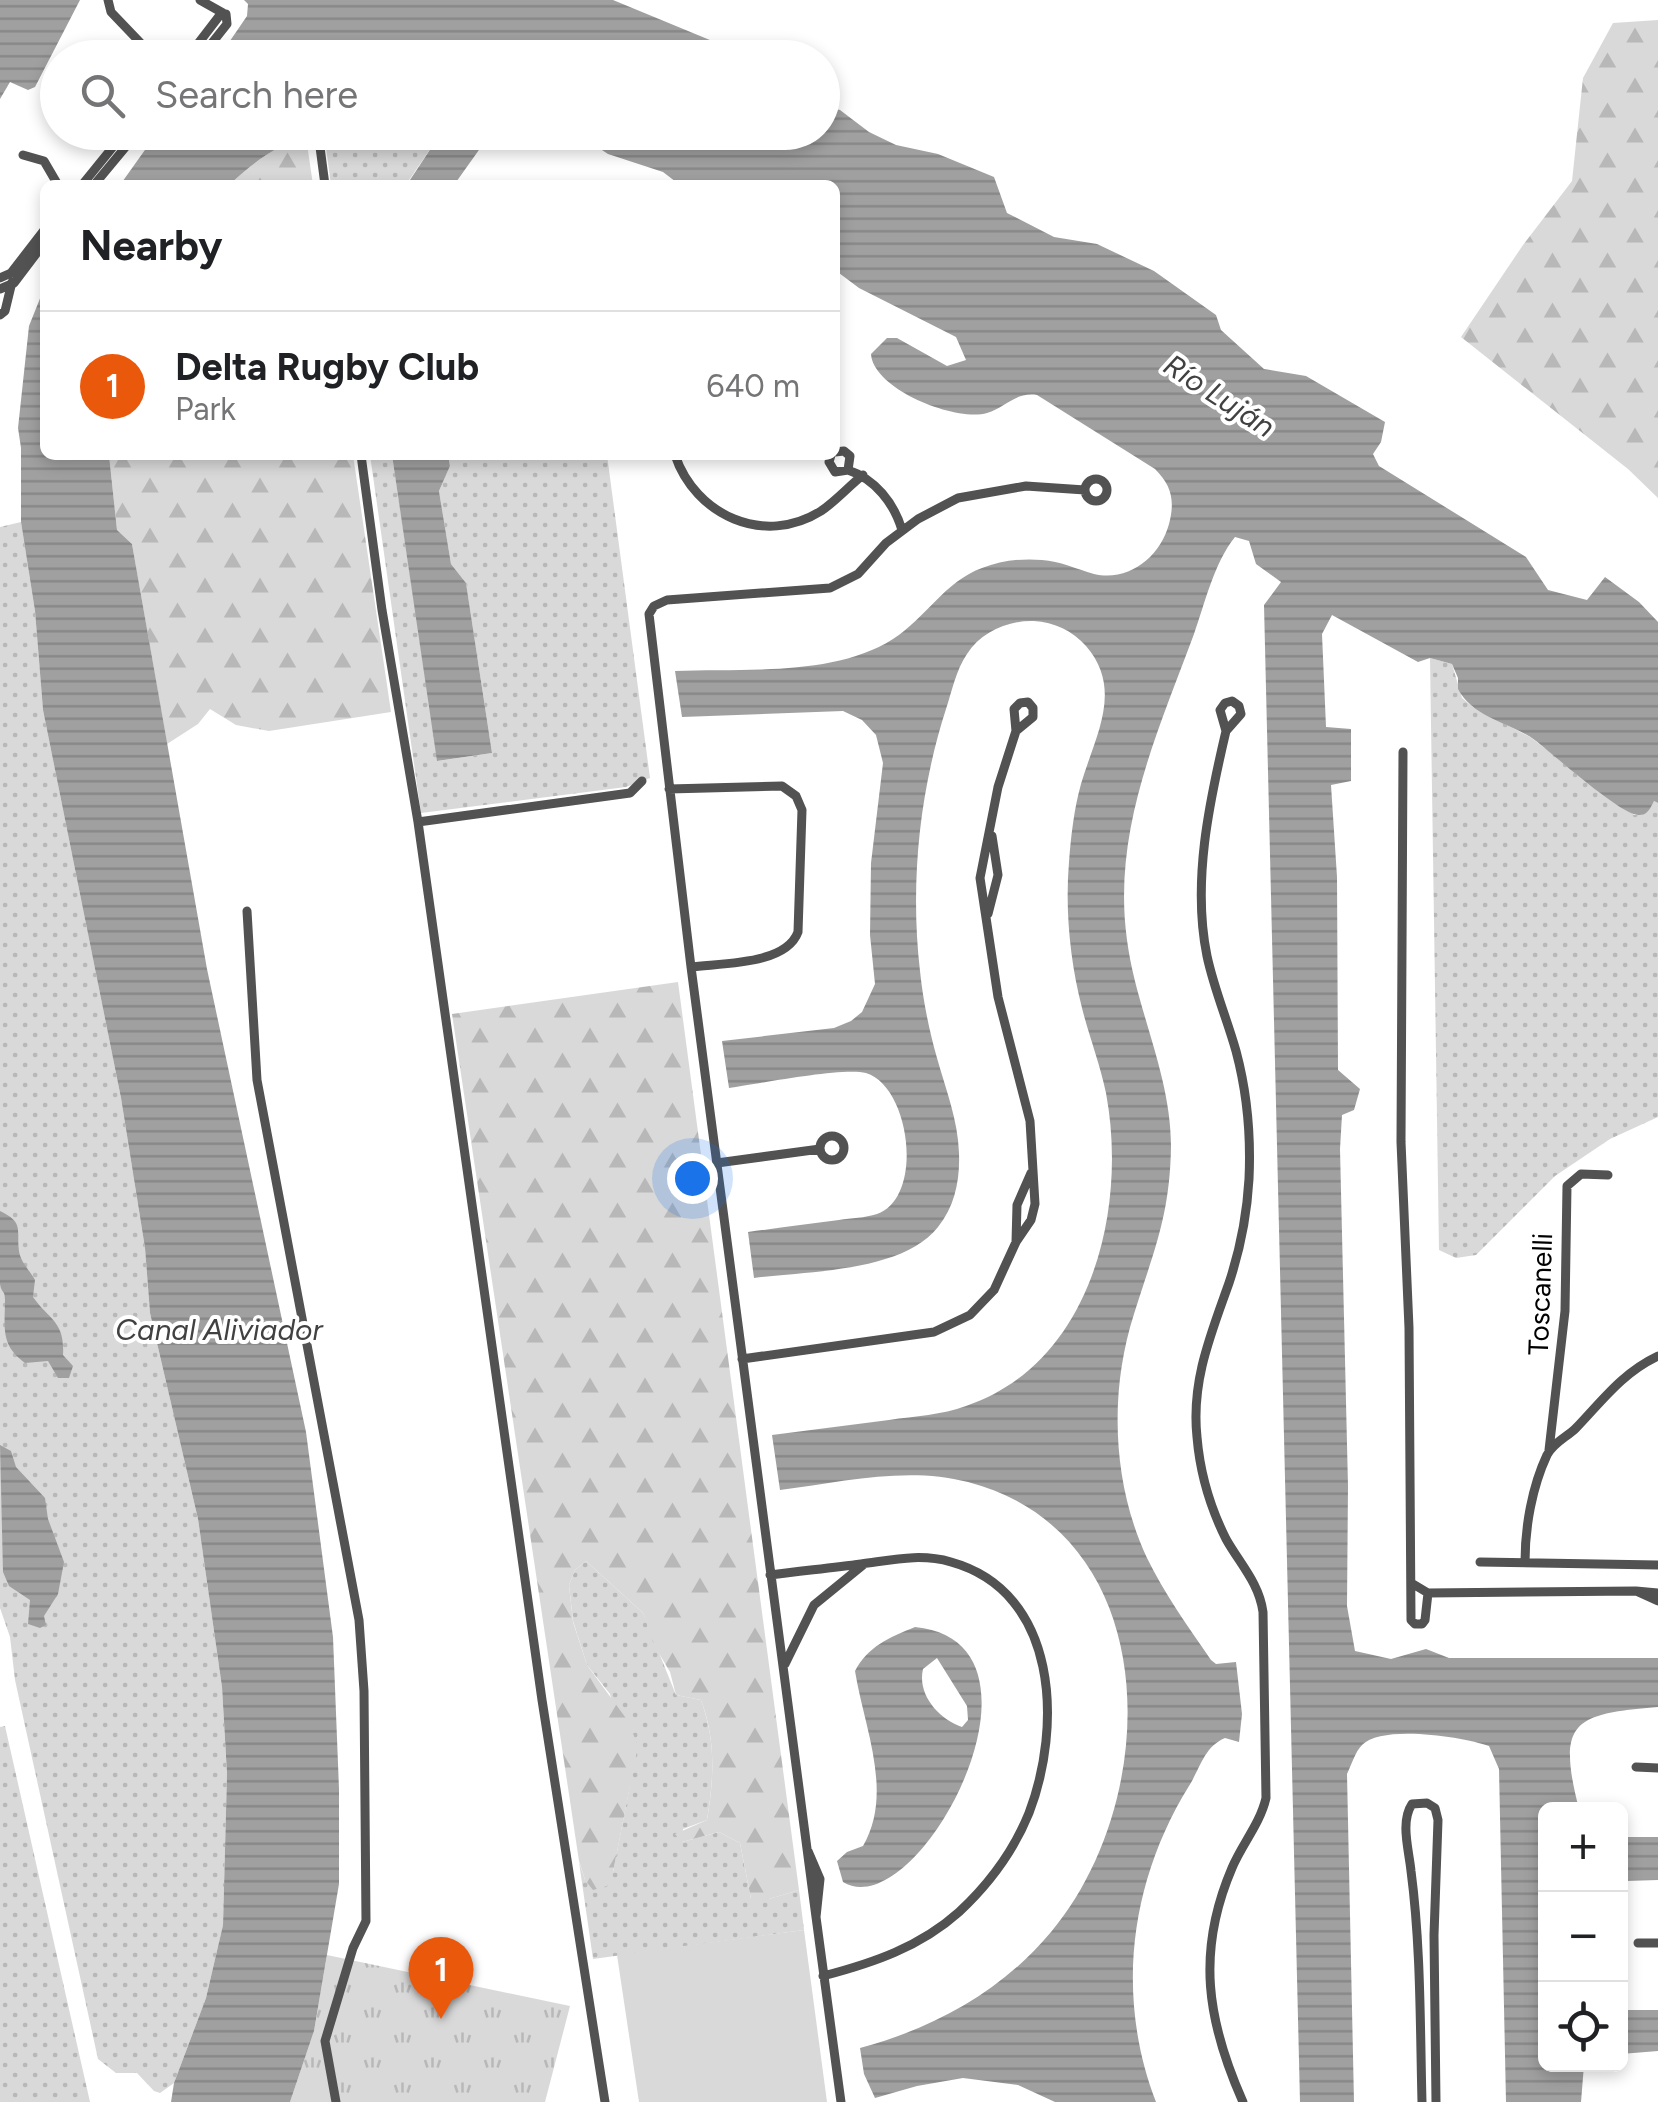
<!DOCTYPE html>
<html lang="en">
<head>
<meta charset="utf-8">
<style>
	body { margin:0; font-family:Figtree,sans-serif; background:#f2f2f2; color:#202124 }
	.controls { position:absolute; right:30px; bottom:30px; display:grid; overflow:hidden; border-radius:15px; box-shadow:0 5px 15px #0003 }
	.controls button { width:90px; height:90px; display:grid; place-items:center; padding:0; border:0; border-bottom:2px solid #e0e0e0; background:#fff; color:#202124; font:50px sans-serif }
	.you { position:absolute; left:692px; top:1178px; width:35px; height:35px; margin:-25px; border:8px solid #fff; border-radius:50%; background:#1a73e8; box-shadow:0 0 0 15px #1a73e833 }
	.badge { display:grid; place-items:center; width:65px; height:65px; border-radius:50%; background:#ea580c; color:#fff; font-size:32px; font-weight:700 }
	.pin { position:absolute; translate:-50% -82px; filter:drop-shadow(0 2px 5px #0008) }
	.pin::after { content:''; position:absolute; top:52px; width:35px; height:30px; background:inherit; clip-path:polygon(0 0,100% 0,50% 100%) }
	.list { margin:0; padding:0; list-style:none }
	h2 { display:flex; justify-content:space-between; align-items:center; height:130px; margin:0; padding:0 40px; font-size:42px }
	h2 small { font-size:32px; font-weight:400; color:#757577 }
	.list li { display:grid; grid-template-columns:65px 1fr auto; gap:30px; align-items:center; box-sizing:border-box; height:150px; padding:0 40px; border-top:2px solid #e0e0e0 }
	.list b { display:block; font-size:38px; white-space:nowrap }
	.list p { margin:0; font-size:32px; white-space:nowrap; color:#757577 }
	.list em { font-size:32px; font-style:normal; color:#757577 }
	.icon { flex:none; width:55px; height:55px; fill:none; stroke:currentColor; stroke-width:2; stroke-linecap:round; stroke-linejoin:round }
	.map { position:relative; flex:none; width:1658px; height:2102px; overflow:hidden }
	.search { position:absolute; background:#fff; box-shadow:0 5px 15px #0003; left:40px; top:40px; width:800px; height:110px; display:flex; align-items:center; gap:25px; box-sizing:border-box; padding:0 35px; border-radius:55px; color:#757577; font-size:38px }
	.panel { position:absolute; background:#fff; box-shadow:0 5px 15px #0003; left:40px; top:180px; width:800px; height:280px; border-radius:15px }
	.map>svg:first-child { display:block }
	.grass { fill:url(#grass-dots) }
	.forest { fill:url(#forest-firs) }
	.park { fill:url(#park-tufts) }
	.pitch { fill:#d9d9d9 }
	.water { fill:url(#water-rules); fill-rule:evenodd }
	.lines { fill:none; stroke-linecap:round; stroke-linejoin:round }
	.minor { stroke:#525252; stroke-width:9 }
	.labels { text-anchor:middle; stroke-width:8; stroke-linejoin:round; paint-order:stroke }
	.street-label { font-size:28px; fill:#000; stroke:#fff }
	.water-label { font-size:30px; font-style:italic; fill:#414141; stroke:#fff }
</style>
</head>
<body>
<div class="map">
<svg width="1658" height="2102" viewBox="0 0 1658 2102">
	<defs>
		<pattern id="grass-dots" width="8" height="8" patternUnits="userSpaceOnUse" patternTransform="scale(2.5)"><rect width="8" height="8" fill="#d9d9d9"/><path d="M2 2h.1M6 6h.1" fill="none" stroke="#b8b8b8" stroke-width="1.8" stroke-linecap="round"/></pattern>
		<pattern id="forest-firs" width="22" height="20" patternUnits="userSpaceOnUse" patternTransform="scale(2.5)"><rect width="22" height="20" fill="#d9d9d9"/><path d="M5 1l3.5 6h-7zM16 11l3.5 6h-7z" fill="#b8b8b8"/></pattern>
		<pattern id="park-tufts" width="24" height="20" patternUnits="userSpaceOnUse" patternTransform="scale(2.5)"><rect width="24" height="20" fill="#d9d9d9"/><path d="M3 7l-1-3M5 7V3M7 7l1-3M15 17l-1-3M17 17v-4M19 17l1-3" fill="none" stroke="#b8b8b8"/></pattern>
		<pattern id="water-rules" width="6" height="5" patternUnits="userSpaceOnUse" patternTransform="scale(2.5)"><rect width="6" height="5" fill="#a0a0a0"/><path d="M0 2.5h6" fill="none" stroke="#888"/></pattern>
	</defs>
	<rect width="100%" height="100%" fill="#fff"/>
	<path class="grass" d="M324,133H441L407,183L331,185Z
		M370,455H392L438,761L492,753L466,583L451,564L439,491L450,466L448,455H607L650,778L626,787L421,813Z
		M21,522L35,611L43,710L121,1098L145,1248L150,1313L198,1519L222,1687L227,1775L223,1925L206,1998L174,2083L160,2093L154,2091L137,2073H116L98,2059L15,1680L10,1637L0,1608V527Z
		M1430,658L1452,664L1462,698L1473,707L1530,737L1634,815H1642L1654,801L1658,803V1117L1610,1139L1555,1176L1476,1255L1456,1258L1439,1250Z
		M586,1561L643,1613L676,1695L701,1700C716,1742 714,1776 707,1820L683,1829L682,1842L719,1832L740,1843L751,1899H769L799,1890L804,1930L593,1959L579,1862L585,1880L613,1872L630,1785L610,1694L587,1665L573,1621L569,1585L575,1570Z
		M5,1726L90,2102H0V1727Z"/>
	<path class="forest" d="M1658,20V498L1628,469L1461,337L1523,245L1572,181L1583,78L1613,23Z
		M306,137L313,185H229C252,164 275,145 306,137Z
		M109,455H353L391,712L269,731L236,725L210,709L198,724L167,744L132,544L117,530Z
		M678,982L799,1890L769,1899H751L740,1843L719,1832L682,1842L675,1834L707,1820C714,1778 716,1740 701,1700L676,1695L670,1672L654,1645L643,1613L586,1561L575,1570L569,1585L573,1622L587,1665L628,1721L638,1746L613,1872L607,1886L593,1890L585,1880L579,1861L452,1014Z"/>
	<path class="park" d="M327,1955L570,2006L545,2102H290L314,2031Z"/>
	<path class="pitch" d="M804,1930L827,2102H639L617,1955Z"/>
	<path class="water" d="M0,0H80L35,87L28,90L10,82L0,99Z
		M244,0H613L751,57H219L247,16L248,4Z
		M823,106L840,110L869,132L896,145L938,154L994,177L1007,213L1054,237L1097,244L1154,271L1216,315L1221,330L1264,369L1306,376L1385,422L1381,442L1373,454L1379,466L1526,557L1548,590L1587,600L1605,577L1639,602L1658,622V803L1654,801C1650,809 1647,816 1638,815C1620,814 1554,755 1536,741C1511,722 1474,719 1458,689V678L1452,664L1430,658L1418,662L1332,615L1322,634L1326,727L1351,729V781L1331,785L1337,877L1338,1070L1360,1089L1354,1110L1342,1115L1340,1149L1348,1486L1347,1606L1355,1651L1391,1659L1426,1649L1449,1658H1658V1707C1575,1714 1556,1720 1579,1809L1546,1810V2064L1584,2065L1581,2102H1506L1499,1769L1489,1746C1464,1737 1382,1724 1362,1745C1355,1752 1351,1766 1347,1774L1354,2102H1300L1264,605L1281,582L1256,564L1249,541L1235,537C1214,563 1205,603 1194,634C1157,734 1112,831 1127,940C1136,1009 1171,1075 1171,1146C1170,1216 1154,1250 1134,1314C1109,1392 1112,1483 1147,1558C1164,1593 1189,1628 1211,1660L1216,1664L1236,1662L1242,1714L1239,1742L1225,1738C1204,1747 1201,1767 1189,1786C1130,1881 1115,1996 1156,2102H1055L1018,2085L963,2078L917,2086L875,2098L864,2074L860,2048C934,2028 1001,1992 1051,1932C1162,1800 1167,1534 968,1482C907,1466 842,1482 780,1490L772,1435C811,1430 850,1425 889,1420C915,1416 942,1415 966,1406C1091,1364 1128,1210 1106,1093C1100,1064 1089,1036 1082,1008C1070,961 1065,910 1069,862C1071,836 1074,809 1081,784C1095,736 1124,690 1086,646C1073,631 1054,622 1034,621C1009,620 981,632 967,654C956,670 952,691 946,709C919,793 910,884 920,971C923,1000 929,1030 937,1058C946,1090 958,1120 959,1153C960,1180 955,1206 938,1227C903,1272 808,1271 754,1278L748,1232C778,1228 808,1224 839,1220C851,1218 865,1218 877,1214C925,1197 910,1086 866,1073C842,1067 758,1084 729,1088L722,1041L834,1028L851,1021L862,1012L875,984L870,935L871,863L883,763L876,735L862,720L843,711L682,717L675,671C744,668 833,677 893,639C926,618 944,582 982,568C1001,561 1021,558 1042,560C1060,561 1076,569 1094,574C1129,582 1160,557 1169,524C1175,501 1172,486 1155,469L1037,395C1015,392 1006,407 987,413C955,422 873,389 871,354L887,338H897L947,366L966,360L956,337L859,288L835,270V185H680L663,172L608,154L593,144L534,133L822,132Z
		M157,133L305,132L306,137C275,145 252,164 229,185H120Z
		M441,133H491L454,185H395L408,183Z
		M45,286V455H109L117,530L132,544L207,969L306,1432L333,1637L339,1789V1884L314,2031L290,2102H171L174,2083L206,1998L223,1925L227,1774L222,1687L198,1519L150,1313L145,1248L121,1098L43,710L35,611L21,522V448L18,428L29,326Z
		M392,455H448L450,466L439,491L451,564L466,583L492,753L437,761Z
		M0,1211C25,1223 16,1230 19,1251C20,1261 30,1271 35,1280L33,1297C49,1320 65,1321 63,1355L73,1366L69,1378H58L48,1361L25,1363C0,1345 5,1328 5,1300C5,1289 2,1295 0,1284C0,1262 0,1234 0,1211Z
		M0,1445L11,1451L16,1467L45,1498L48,1519L64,1562L58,1594L44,1616L46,1625L40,1628L28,1624L30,1600L9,1586L3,1572Z
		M915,1627C1069,1642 918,1928 843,1882L837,1861L847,1852L863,1846C894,1793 864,1727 855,1671C867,1647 890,1637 915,1627ZM937,1658L967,1706L968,1720L962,1727C939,1719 917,1695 923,1669Z
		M1620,1837H1658V1880L1621,1881Z
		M1621,2010H1658V2051L1621,2054Z"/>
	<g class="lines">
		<path class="minor" d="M108,0L111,12L155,58
			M200,0L223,13
			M187,58L220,15L226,14L227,24L200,58
			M48,97L58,93
			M318,132L325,185
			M23,155L44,161L58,185
			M82,185L125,132
			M94,185L138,132
			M0,278L11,273L45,229
			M0,289L14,283L45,242
			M0,315L5,311L12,282
			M361,455L382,610L418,822L542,1700L605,2102
			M675,455C695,515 764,547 821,511C836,501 849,486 863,475
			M831,455L829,462L835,472L848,470L850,456L844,451L835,452
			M848,470C875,479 894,503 902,530
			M1085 490a11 11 0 1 1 22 0a11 11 0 1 1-22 0Z
			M1232,701L1239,706L1241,714L1226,731L1220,710L1225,703Z
			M1028,702L1033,708V717L1016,731L1014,709L1020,703Z
			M1226,731C1209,803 1192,883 1207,956C1214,989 1227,1019 1236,1051C1247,1092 1251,1136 1249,1179C1247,1214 1240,1250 1229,1283C1211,1334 1191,1381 1197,1437C1200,1473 1210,1507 1226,1539C1240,1564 1259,1583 1263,1612L1266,1798C1260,1824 1242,1844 1232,1868C1196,1952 1207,2021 1243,2102
			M1403,752L1401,1142L1409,1328L1411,1620L1415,1624H1422L1425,1620L1428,1593
			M669,789L782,786L796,796L802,810L798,932C786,965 722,963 691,967
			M418,822L630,793L642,781
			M247,911L257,1080L359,1620L364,1691L366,1921L353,1948L325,2041L336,2102
			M988,914L998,875L992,836
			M820 1148a12 12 0 1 1 24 0a12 12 0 1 1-24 0Z
			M717,1163L820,1149
			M1016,1242L1017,1205L1031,1173
			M742,1359L934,1332L970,1315L994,1290L1016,1242L1031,1220L1035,1204L1030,1121L998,997L980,878L998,787L1016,731
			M1549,1450L1565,1311L1567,1186L1581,1174L1608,1175
			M1480,1562L1658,1565
			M1525,1562C1525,1527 1532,1487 1547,1455C1553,1443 1567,1437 1576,1428C1602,1401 1622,1373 1658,1356
			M770,1575C801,1571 831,1568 861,1564C892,1560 920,1553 951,1562C1059,1592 1062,1727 1029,1813C1014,1850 988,1885 959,1912C920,1947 873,1963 823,1976
			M1413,1584L1428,1593L1636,1591
			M1658,1593L1636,1591L1658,1601
			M785,1664L814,1605L863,1565
			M1636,1767L1658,1768
			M808,1851L820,1879L816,1917L841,2102
			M816,1917L691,967L649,614L654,606L667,600L830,588L858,574L886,543L918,519L958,498L1026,486L1085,490
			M1638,1943H1658
			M1422,2102C1420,2025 1421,1947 1411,1871C1409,1850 1400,1822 1412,1804L1427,1803L1435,1808L1438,1820L1434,1935L1436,2102"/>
	</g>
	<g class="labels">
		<g class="street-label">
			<text transform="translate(1540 1294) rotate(-88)" y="10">Toscanelli</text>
		</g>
		<g class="water-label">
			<text transform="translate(1219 396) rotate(33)" y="10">Río Luján</text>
			<text x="219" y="1340">Canal Aliviador</text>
		</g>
	</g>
</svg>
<div class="controls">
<button>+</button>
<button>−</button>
<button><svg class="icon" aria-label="locate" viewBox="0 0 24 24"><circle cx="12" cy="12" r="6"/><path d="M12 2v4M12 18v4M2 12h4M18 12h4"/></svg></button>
</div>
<div class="you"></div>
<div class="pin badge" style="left:441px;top:2019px">1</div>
<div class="search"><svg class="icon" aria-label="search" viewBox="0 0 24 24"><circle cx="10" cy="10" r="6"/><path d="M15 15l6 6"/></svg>Search here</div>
<section class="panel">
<h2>Nearby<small></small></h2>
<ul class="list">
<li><span class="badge">1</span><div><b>Delta Rugby Club</b><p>Park</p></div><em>640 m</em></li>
</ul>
</section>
</div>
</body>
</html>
